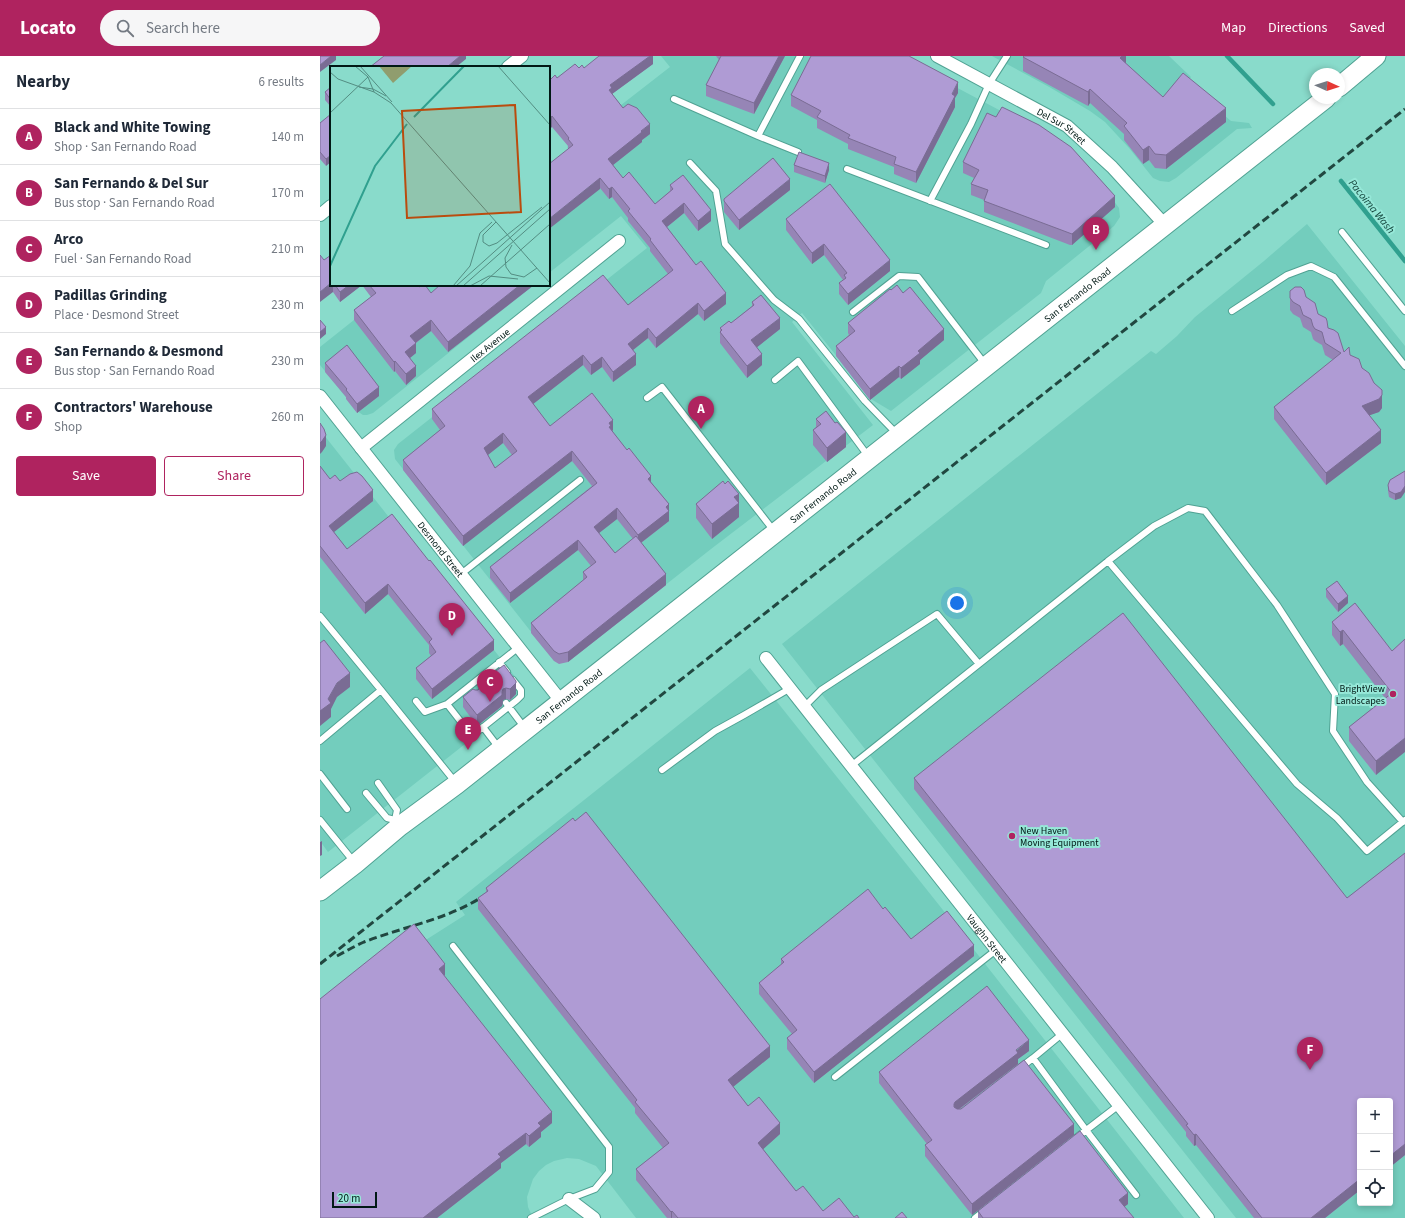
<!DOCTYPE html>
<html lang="en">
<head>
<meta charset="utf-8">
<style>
	body { margin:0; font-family:"Source Sans 3",sans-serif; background:#f6f6f7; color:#1f2937 }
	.controls { position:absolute; right:12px; bottom:12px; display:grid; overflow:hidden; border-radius:4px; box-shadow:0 2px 6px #0003 }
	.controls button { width:36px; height:36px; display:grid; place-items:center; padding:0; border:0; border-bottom:1px solid #e0e1e3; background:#fff; color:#1f2937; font:20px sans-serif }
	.compass { position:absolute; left:989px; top:12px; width:36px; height:36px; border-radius:50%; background:#fff; box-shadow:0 2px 6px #0003; rotate:93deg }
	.scale { position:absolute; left:12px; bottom:10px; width:45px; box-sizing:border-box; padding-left:4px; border:2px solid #011915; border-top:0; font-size:11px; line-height:14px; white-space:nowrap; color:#011915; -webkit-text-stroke:3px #96e8d8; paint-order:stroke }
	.you { position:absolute; left:637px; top:547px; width:14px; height:14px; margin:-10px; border:3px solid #fff; border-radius:50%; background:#1a73e8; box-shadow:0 0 0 6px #1a73e833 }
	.badge { display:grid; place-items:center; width:26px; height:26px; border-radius:50%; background:#af235f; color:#fff; font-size:13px; font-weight:700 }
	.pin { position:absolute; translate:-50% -33px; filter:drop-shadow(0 1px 2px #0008) }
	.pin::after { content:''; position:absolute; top:21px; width:14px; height:12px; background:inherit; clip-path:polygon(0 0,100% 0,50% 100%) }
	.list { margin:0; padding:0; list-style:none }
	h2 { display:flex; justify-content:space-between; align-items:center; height:52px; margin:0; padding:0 16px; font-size:17px }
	h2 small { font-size:13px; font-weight:400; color:#747a83 }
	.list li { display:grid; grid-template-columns:26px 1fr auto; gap:12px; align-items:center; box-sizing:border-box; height:56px; padding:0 16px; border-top:1px solid #e0e1e3 }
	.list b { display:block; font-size:15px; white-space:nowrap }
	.list p { margin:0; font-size:13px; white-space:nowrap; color:#747a83 }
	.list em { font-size:13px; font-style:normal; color:#747a83 }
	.actions { display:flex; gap:8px; padding:12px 16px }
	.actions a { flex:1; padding:9px 0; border:1px solid #af235f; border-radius:4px; text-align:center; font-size:14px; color:#af235f }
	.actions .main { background:#af235f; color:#fff }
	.icon { flex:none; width:22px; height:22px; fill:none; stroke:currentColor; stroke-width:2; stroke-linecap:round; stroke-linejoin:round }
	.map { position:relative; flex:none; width:1085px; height:1162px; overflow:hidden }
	header { display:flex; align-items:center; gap:24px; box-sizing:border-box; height:56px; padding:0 20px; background:#af235f; color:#fff }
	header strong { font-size:19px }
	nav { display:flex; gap:22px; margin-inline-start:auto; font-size:14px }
	.search { width:280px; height:36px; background:#f6f6f7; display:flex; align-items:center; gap:10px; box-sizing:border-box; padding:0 14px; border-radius:22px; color:#747a83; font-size:15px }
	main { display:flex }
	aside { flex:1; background:#fff }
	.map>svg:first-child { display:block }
	.built { fill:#73cdbd; fill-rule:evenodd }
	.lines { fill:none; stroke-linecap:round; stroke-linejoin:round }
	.stream { stroke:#30a08f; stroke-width:4.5 }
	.service-casing { stroke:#50a293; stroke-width:8 }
	.minor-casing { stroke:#50a293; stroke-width:14 }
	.primary-casing { stroke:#50a293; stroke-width:21 }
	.service { stroke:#fff; stroke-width:6 }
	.minor { stroke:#fff; stroke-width:12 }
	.primary { stroke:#fff; stroke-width:19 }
	.rail { stroke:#214740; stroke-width:3; stroke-dasharray:8 4; stroke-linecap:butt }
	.wall { fill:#9685b6; fill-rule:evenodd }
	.shaded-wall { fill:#7a6c94 }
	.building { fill:#af9bd4; stroke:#7a6c94; fill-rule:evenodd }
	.poi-dot { fill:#af235f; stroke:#96e8d8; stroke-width:1.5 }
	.labels { text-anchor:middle; stroke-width:4; stroke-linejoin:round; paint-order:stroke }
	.street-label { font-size:10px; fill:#011915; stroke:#96e8d8 }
	.poi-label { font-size:10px; fill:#011915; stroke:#96e8d8; text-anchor:end }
	.water-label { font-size:11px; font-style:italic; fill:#13433b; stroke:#96e8d8 }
	.inset-river { fill:none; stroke:#30a08f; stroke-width:2 }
	.inset-road { fill:none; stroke:#538d82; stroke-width:1 }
	.view { fill:#ba4c0e; fill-opacity:0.15; stroke:#ba4c0e; stroke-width:2 }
	.inset-edge { fill:none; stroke:#011915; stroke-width:2 }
</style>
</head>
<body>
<header>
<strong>Locato</strong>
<div class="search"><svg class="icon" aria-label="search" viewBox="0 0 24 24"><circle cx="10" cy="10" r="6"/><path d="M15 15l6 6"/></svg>Search here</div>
<nav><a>Map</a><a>Directions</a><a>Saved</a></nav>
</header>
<main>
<aside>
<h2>Nearby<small>6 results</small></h2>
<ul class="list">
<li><span class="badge">A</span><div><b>Black and White Towing</b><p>Shop · San Fernando Road</p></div><em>140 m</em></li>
<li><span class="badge">B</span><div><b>San Fernando &amp; Del Sur</b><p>Bus stop · San Fernando Road</p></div><em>170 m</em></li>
<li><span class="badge">C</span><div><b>Arco</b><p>Fuel · San Fernando Road</p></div><em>210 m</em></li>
<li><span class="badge">D</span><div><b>Padillas Grinding</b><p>Place · Desmond Street</p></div><em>230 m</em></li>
<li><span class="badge">E</span><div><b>San Fernando &amp; Desmond</b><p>Bus stop · San Fernando Road</p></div><em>230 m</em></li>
<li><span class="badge">F</span><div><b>Contractors' Warehouse</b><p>Shop</p></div><em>260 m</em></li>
</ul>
<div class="actions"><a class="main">Save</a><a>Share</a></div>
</aside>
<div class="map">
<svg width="1085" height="1162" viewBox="0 0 1085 1162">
	<rect width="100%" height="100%" fill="#89dbcb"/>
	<path class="built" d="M341,0H577L681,55L785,133L799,152L800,161L794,170L726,225L721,237L571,355L551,343L482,257L472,266L553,369L391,493L249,605H234L75,403L74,394L78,388L327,192L301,160L229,217V110L250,94L247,91L350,11Z
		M672,0H849L871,21L866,27L911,65L929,67L932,72L917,73L856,122L849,126L840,125L833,122L809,92L785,66L770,55L731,32Z
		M987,168L1085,290V1162H916L462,588L831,295L836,298L857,280L875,261L944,205ZM1040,1045H1070V1147H1040Z
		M78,229H214L53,357L47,359H43L37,355L0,309V291Z
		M0,374L200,627L203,636L154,681L8,796L0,785Z
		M430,612L619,849L864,1162H316L276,1110L259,1103L247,1102L234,1105L226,1109L219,1115L213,1123L207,1141L208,1151L213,1162H0L101,887L145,859L136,846Z"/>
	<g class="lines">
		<path class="stream" d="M907,0L953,48
			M1021,125L1085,205"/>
		<defs>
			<path id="service" d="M354,43L438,80L480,0
				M438,80L478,96
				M370,107L396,135L405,188L454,244L479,263L545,345L577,378
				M527,113L726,189
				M610,145L651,68L669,28L687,0
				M1022,176L1085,255
				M912,255L967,219L991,210L1014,221L1085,310
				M533,256L579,220L598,221L665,308
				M455,324L478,305L548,400
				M327,342L342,331L454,475
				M788,505L834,470L868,452L885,455L957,549L1015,638L1013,675L1047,726L1083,766
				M141,518L260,424
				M0,560L61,634
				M179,606L187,616
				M193,624L201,634V640L197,644L152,680L127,648L199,591
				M96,645L105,656L127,648
				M186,647L204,671
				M484,651L501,634L617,558L659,608
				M163,671L179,692
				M0,685L61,634L136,727
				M531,710L788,505L977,728L1017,762L1047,795L1085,764
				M342,714L395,675L424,659L469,633
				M0,718L27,753
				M58,727L77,754L75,764
				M46,737L67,762L75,764L78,768
				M0,764L34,806
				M133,890L289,1091V1116L275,1133L249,1143L211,1162
				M713,1002L742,978
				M700,1012L713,1002L766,1074L816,1139
				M515,1021L676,894
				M756,1082L799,1049
				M655,1162L664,1155"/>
			<g id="minor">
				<path id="s1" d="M617,0L747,70L792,111L845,169"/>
				<path d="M188,11L202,0"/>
				<path d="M0,159L11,150"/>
				<path id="s2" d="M0,340L241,645"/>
				<path id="s3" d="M41,392L299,185"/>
				<path id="s4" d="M446,602L888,1162"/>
				<path d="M249,1143L274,1162"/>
			</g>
			<g id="primary">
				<path d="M1019,31L1056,0"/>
				<path id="s5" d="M0,835L35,808L80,770L137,728L1006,42"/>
			</g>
		</defs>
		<use href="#service" class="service-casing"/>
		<use href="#minor" class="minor-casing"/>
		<use href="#primary" class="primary-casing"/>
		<use href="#service" class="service"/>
		<use href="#minor" class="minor"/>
		<use href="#primary" class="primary"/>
		<path class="rail" d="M17,900C26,895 35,890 44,886C85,870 131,863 168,837
			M0,908L1085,53"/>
	</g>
	<path class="wall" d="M333,0V8L292,38L303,52L330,78L322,84V86L293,109L303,122L335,148L350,135V129L391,165L378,175L364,157L347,171L406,248L384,265L378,258L336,292L328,282L313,294L316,309L293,326L282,311L271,319L263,309L213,348L230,370L293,374L292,375L331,426L349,448V465L321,487L346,529L248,606L239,608L234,605L211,577V567L263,525V516L271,510L258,494L190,547L170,522V511L272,430L252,405L143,490L83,414V404L120,374L112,363V353L308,249L348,218L330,195V192L308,165V162L292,141L289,143L248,93V90L232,71L229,73V23L230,24L237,22L259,12H264ZM183,387L192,399L175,412L168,399ZM297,463L313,483L295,497L279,477Z
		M396,0H465L434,58L386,40V29L399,4Z
		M806,0V8L843,41L906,66L846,113L835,112L829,104L823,108L804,84V78L770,47L768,50L703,15V1Z
		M11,31V51L5,44V36Z
		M638,37L635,42V51L596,127L574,118V111L528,93V88L497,72V64L471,50V39Z
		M11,58L6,110L0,103V67Z
		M643,106L795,151L752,189H750L664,156V144L651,139V128L654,122L643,117Z
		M474,109L509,114L505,127L474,116Z
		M470,134L419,174L404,156V143Z
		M466,163L570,215L528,249L519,238V227L523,224L504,199L492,208L466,174Z
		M11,229H97L99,231L111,237L214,229L128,296L111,275L96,287V297L90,302L96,320L86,329L75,315L74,316L34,264V254L51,241L42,229L20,246L13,236Z
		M571,234L583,237L624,284L600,304V308L581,323L579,321L550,344L516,300V290L529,279L528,277V267Z
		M970,235L986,241L1008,272L1024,296L1030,299L1042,312L1062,352L1059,356L1049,359L1061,387L1006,429L954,363V351L1013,304L1005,299L1002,289L995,285L993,283L991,276L983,271L980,262L973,258L970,254Z
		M432,246L460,273L437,291L442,309L427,322L400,287V272L411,267L432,250Z
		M5,307L59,340L37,357L26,343V341L5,316Z
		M496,363L515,367L526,391L507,406L493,389V374L496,371Z
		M0,410L10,423L20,425L53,445L14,476L27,493L174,594L112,643L96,623V612L111,600L109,597V589L68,538L45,558L0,501Z
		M405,428L419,438V461L392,483L376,462V448Z
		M1068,429L1081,442L1075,444L1069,441L1068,435Z
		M1006,533L1028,547L1018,556L1006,541Z
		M1012,566L1072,595L1085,583L1056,719L1029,685V671L1065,642L1023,588L1020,590L1012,579Z
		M176,615L196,638L190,644L186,643L183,644L182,650L157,670L143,651V641L155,634H158L160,632V628L175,621Z
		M594,722L1027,842L1085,797V1099L1070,1111L1040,1045V1134L1005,1162H934L876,1089L874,1090L866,1080V1076L594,733Z
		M166,832L450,1001L413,1031L428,1050L460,1078L443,1093L476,1135L503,1155L539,1162H347L316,1124V1113L343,1092L315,1057V1052L158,853V842L166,836Z
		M563,853L591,883L654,900L494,1027L467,993V982L472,978L439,938V927L461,909V903Z
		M125,919L124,920L232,1067L221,1076V1081L209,1091L206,1088L181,1107V1112L117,1162H0V943Z
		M709,995L698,1003V1008L640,1053L754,1079L652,1159L605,1100V1089L607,1088L559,1027V1016Z
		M808,1148L804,1151L814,1162H658V1155Z"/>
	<path class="shaded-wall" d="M11,0H16V4L0,16V9Z
		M140,0H146V3L136,11H127Z
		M330,0H333V8L292,38L289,44L290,29Z
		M459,0H465L434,58V47Z
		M802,0H806V9L800,2Z
		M638,26V37L635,42V51L596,127V116Z
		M770,33V47L768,50V36Z
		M906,52V66L846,113V99Z
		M232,60V71L229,73V63Z
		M330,68V78L322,84V86L288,113V103Z
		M829,90V104L823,108V94Z
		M11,99V106L6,110V103Z
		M509,107V114L505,127V120Z
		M280,122V133L229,173V163Z
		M470,123V134L419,174V164Z
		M292,131V141L289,143V133Z
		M795,140V151L752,189V178Z
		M364,147V157L342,175V165Z
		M391,154V165L378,175V165Z
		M504,188V199L492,208V197Z
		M570,204V215L528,249V238Z
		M11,227V229H13V236L0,246V236Z
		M29,229H42L20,246V236Z
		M200,229H214L128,296V286Z
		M406,237V248L384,265V255Z
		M378,247V258L336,292V282Z
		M460,262V273L431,296V284Z
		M111,264V275L90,291V280Z
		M6,271V278L0,283V276Z
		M328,272V282L308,298V288Z
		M624,273V284L600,304V308L581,323V312L598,295Z
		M96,287V297L85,306V296Z
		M316,298V309L293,326V316Z
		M442,298V309L427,322V310Z
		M263,299V309L208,352V341Z
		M282,301V311L271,319V309Z
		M75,305V315L74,316V306Z
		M96,310V320L86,329V318Z
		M579,310V321L550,344V333Z
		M59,331V340L37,357V348Z
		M1062,339V352L1059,356L1042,362V350Z
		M293,364V374L291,376V380L289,367Z
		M1061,374V387L1006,429V417Z
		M526,376V391L507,406V392Z
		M183,377V387L164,402V392Z
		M6,379V390L2,396L0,398V387Z
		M252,395V405L143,490V480Z
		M331,420V430L328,423Z
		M1085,430V436L1081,442L1075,444V438Z
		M53,434V445L9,480V470Z
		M419,438V461L392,483V468L414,441Z
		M349,448V465L318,489V479Z
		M297,452V463L274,481V471Z
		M258,484V494L190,547V537Z
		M346,518V529L248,606V596Z
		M68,528V538L45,558V547Z
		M1028,540V547L1018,556V548Z
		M1023,574V588L1020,590V576Z
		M174,584V594L112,643V633Z
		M30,617V631L17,641L11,653V661L0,670V655L8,643L17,627Z
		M196,627V638L190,644V633Z
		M186,632V643L183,644L182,650L157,670V659L182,636L183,633Z
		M1085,682V696L1056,719V705Z
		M2,785V799L0,800V786Z
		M654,889V900L494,1027V1016Z
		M125,908V919L119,924V913Z
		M709,984V995L698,1003V1008L635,1056L634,1048L635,1046Z
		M450,990V1001L408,1035V1024Z
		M232,1056V1067L221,1076V1081L209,1091V1080L218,1067Z
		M460,1067V1078L438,1098V1087Z
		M754,1068V1079L652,1159V1148Z
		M206,1077V1088L181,1107V1112L117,1162H103L178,1098Z
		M876,1078V1089L874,1090V1079Z
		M1085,1088V1099L1070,1111V1100Z
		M1040,1123V1134L1005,1162H991Z
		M808,1137V1148L799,1155V1144Z
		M352,1155V1162H351V1156Z"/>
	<path class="building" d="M0,0H11L0,9Z
		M64,0H140L127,11H50Z
		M279,0H330L290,29L292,32L289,34L303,52L308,48L317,52L330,68L321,75L322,76L288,103L303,122L309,116L335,148L353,133L350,129L363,119L391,154L378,165L364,147L342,165L376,209L381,205L406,237L384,255L378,247L336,282L328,272L308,288L316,298L293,316L282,301L271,309L263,299L208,341L230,370L272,337L293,364L289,367L291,370L289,371L307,394L309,392L331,420L328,423L349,448L346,451L349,455L318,479L297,452L274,471L295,497L316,480L346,518L248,596L239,598L234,595L211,567L267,521L263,516L276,506L258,484L190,537L170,511L277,427L252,395L143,480L83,404L125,370L112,353L283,219L308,249L353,214L330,184L331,183L308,155L310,153L292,131L289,133L280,122L229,163V108L253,89L248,83L249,82L232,60L229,63V23L230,24L235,19L237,22L255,8L259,12L262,9L264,12ZM183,377L197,395L175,412L164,392Z
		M401,0H459L434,47L386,29Z
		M491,0H589L638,26L632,38L635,40L596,116L574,108L576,101L528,82L530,79L497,61L501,55L471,39Z
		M704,0H802L800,2L843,41L863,17L906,52L846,99L835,98L829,90L823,94L804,70L807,67L770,33L768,36L703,1Z
		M11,31V44L5,36Z
		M682,51L719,69L751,91L795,140L752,178L664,145L668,134L651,128L659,114L643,106L667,57L676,61Z
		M11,58V99L6,103L0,96V67Z
		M479,96L509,107L505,120L474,109Z
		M453,102L470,123L419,164L404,145V143Z
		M510,128L570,204L528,238L519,227L526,222L524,219L527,217L504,188L492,197L466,163Z
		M0,199L4,204L11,199V227L0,236Z
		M15,229H29L20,236Z
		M49,229H97L99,231L102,229H105L111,237L120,229H200L128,286L111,264L90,280L96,287L85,296L96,310L86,318L75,305L74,306L34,254L56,237Z
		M577,229L583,237L590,231L624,273L598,295L600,297L581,312L579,310L550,333L516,290L535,275L528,267L570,233L571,234Z
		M975,231H981L984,234L986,241L995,247L998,258L1006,262L1007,265L1008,272L1014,274L1018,277L1024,296L1029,291L1030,299L1039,303L1042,312L1049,317L1054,327L1062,334V339L1059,343L1042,350L1061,374L1006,417L954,351L1021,297L1005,287L1002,276L995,273L993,270L991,263L983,259L980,250L973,246L970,242V235Z
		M441,239L460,262L431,284L442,298L427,310L400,276L402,274L400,272L409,265L411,267L434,249L432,246Z
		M0,264L6,271L0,276Z
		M27,289L59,331L37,348L26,334L27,333L5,307Z
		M506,355L515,367L517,366L526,376L507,392L493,374L501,368L496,363Z
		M0,367L4,373L6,379L2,385L0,387Z
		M0,410L10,423L15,419L20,425L30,418L37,416L42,420L53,434L9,470L27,493L72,458L109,505L110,504L174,584L112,633L96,612L116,596L109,586L112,583L68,528L45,547L0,490Z
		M1085,415V430L1081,436L1075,438L1069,435L1068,429L1070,424Z
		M403,425L405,428L408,425L419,438L414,441L419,447L392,468L376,448Z
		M1017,525L1028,540L1018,548L1006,533Z
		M1035,547L1072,595L1085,583V682L1056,705L1029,671L1072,637L1023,574L1020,576L1012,566Z
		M803,557L1027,842L1085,797V1088L1070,1100V1045H1040V1123L991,1162H942L876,1078L874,1079L866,1069L868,1068L594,722Z
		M4,584L30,617L17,627L8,643L11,647L0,655V587Z
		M184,609L196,625V627L190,633L186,632L183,633L182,636V639L157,659L143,641L153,633L155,634H158L160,631V628L168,621L172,623L175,621L176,618V615Z
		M266,756L450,990L408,1024L428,1050L439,1041L460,1067L438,1087L476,1135L483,1130L503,1155L519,1142L534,1161L537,1159L539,1162H358L352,1155L351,1156L316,1113L349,1087L315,1046L317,1044L158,842L168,835L166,832L253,762L255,765Z
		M548,833L563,853L565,851L591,883L627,855L654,889L494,1016L467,982L477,974L439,927L464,906L461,903Z
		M94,868L125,908L119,913L232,1056L218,1067L221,1070L209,1080L206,1077L178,1098L181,1101L103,1162H0V943Z
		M667,930L709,984L696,994L698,997L635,1046L634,1048V1051L637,1053H641L704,1004L754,1068L652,1148L605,1089L612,1084L559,1016Z
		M760,1075L808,1137L799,1144L814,1162H663L658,1155Z
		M582,1156L587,1162H575Z"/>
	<g class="poi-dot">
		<circle cx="1073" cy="638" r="4"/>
		<circle cx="692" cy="780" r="4"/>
	</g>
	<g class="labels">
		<g class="street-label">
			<text dy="4" stroke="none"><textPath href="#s1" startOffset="143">Del Sur Street</textPath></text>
			<text dy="4" stroke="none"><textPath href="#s5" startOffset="964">San Fernando Road</textPath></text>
			<text dy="4" stroke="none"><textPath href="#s3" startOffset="165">Ilex Avenue</textPath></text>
			<text dy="4" stroke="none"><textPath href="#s5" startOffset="640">San Fernando Road</textPath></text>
			<text dy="4" stroke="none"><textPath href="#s2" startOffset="195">Desmond Street</textPath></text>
			<text dy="4" stroke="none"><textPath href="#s5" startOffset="316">San Fernando Road</textPath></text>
			<text dy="4" stroke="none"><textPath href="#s4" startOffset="357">Vaughn Street</textPath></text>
		</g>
		<g class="poi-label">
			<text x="1065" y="636">BrightView<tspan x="1065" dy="12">Landscapes</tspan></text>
			<text x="700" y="778" text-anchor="start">New Haven<tspan x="700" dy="12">Moving Equipment</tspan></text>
		</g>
		<g class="water-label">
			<text transform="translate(1052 150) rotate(51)" y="4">Pacoima Wash</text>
		</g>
	</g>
	<g transform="translate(10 10)">
		<rect width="220" height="220" fill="#89dbcb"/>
		<path d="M49,0H82L63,17Z" fill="#909d6e"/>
		<path class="inset-river" d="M84,51L134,0M0,200L45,100L77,58"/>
		<path class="inset-road" d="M25,0L38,11L44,26M30,0L62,36M168,0L220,59M0,6L8,13L44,26L61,37L220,217M29,21L43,23L56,30M0,47L38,11M166,156L153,169V176L159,180L167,177L212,141M182,179L175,192L176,201L181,208L194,211L207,202M123,220L140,200L150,167L162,156M126,220L220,136M133,220L220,143M140,220L159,210L188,213M150,220L220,158"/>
		<path class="view" d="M185,39L191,146L77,152L72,45Z"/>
		<rect width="220" height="220" class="inset-edge"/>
	</g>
</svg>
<div class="controls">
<button>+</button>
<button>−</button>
<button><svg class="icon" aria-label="locate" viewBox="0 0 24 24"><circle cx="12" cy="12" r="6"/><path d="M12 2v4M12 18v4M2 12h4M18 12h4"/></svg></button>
</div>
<svg class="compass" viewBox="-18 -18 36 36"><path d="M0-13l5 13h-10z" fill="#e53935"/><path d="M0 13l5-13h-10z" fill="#747a83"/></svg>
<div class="scale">20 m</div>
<div class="you"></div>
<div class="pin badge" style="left:381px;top:373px">A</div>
<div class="pin badge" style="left:776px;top:194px">B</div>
<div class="pin badge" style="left:170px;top:646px">C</div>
<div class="pin badge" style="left:132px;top:580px">D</div>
<div class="pin badge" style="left:148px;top:694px">E</div>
<div class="pin badge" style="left:990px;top:1014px">F</div>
</div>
</main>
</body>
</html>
